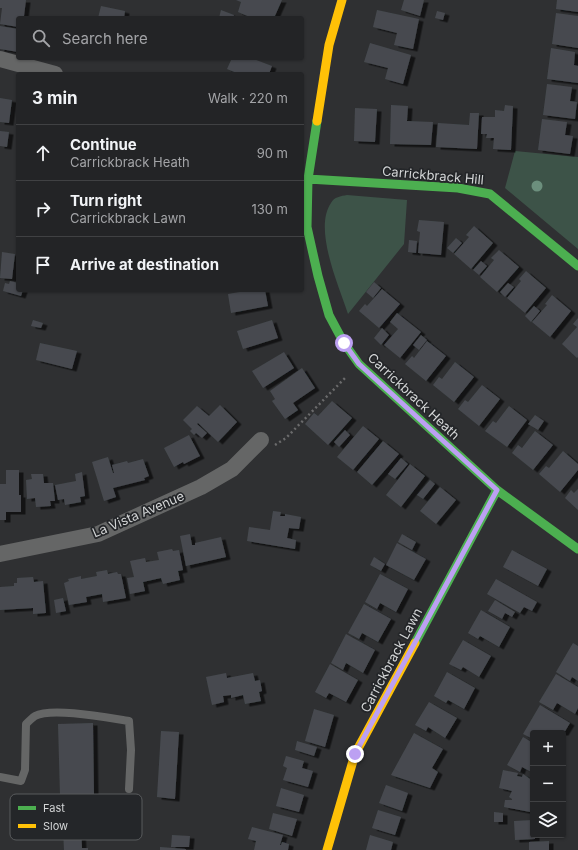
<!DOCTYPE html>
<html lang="en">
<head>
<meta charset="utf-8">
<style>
	body { margin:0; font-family:Inter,sans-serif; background:#2b2c2e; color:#f1f3f6 }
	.controls { position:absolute; right:12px; bottom:12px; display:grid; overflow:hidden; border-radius:4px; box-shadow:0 1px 3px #0004 }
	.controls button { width:36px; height:36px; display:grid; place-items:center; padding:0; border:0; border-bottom:1px solid #404143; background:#232426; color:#f1f3f6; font:20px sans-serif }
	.stop { position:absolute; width:12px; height:12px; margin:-9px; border:3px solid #bca0f2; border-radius:50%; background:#fff }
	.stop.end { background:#bca0f2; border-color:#fff; box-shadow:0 1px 4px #0008 }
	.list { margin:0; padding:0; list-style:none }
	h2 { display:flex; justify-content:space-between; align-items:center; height:52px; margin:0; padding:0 16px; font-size:17px }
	h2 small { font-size:13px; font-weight:400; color:#a3a4a7 }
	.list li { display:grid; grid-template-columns:26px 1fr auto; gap:12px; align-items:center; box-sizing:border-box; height:56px; padding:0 16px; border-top:1px solid #404143 }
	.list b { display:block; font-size:15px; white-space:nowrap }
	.list p { margin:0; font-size:13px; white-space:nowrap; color:#a3a4a7 }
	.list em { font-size:13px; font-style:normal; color:#a3a4a7 }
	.icon { flex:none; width:22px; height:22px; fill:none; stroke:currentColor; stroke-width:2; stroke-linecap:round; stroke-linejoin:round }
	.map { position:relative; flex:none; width:578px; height:850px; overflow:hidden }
	.search { position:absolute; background:#232426; box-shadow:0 1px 3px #0004; left:16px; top:16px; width:288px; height:44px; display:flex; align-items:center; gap:10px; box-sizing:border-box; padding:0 14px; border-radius:4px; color:#a3a4a7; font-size:15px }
	.panel { position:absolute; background:#232426; box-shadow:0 1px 3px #0004; left:16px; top:72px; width:288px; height:220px; border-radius:4px }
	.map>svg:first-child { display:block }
	.green { fill:#3d5348 }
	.building { fill:#464a4f; filter:url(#shadow) }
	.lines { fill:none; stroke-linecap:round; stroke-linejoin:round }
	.path { stroke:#6b6b6c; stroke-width:2.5; stroke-dasharray:2 3; stroke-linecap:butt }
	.lane { stroke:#656666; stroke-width:8 }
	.street { stroke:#656666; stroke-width:16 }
	.fast { stroke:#4caf50; stroke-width:9 }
	.slow { stroke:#ffc107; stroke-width:9 }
	.tree { fill:#6c8f7d }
	.route { stroke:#bca0f2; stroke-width:5 }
	.labels { text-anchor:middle; stroke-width:3.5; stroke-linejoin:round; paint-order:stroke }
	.street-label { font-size:13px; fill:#d3d5d6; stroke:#242629 }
	.key { fill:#242629; stroke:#595b5d; stroke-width:1 }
	.key-label { font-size:11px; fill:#d3d5d6 }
</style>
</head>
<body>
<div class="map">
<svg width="578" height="850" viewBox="0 0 578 850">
	<defs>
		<filter id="shadow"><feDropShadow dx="4.5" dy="2.5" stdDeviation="0" flood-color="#0009"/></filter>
	</defs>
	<rect width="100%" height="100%" fill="#2f3032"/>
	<path class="green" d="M515,151L578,157V249L505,188Z
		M347,195L407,200L404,244L348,314C339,286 313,229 331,203C334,197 341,196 347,195Z"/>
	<path class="building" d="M0,0H26L24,16L34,18H18V27L0,24L2,8H0Z
		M236,0H282L274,18H252L238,12L241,2Z
		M404,0H424L420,16L401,10Z
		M557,0H578V12L556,9Z
		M101,6L125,11L124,18H98Z
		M221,10L234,15L233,18H219Z
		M377,10L419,19L413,49L394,45L397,33L373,27Z
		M437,11L445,13L443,20L435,18Z
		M556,13L578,16V48L552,44Z
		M0,26L18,29V52L0,49Z
		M370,43L411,55L403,84L385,79L388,68L364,62Z
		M551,48L575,52L574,65L578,66V83L547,79Z
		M232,58H251L272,66L269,74H239L227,69Z
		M547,84L572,87L570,101L577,102L575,119L543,115Z
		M0,98L12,100L9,123L0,122Z
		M391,105L408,106L407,121L433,122L431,145L390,144Z
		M505,105L513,106L511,150L493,149L494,138H486L487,134H481L482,117H495V110L504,111Z
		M355,108L377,109L375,142L354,141Z
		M470,113H479L477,149L436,147L438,123L469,125Z
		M542,119L567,122L565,135L573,136L570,154L538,150Z
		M0,131L9,132L7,147L0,146Z
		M419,220L444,222L441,255L418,253L420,232L417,231Z
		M474,226L493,243L471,269L454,254L469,237L466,235Z
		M456,238L462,243L453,253L447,248Z
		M409,240L417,241L416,253L408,252Z
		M499,250L519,267L497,292L480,277L494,260L491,258Z
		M2,252L15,254L12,279L0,278Z
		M481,261L487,266L479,275L473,270Z
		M526,271L546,288L525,313L507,298L521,281L519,279Z
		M10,281L18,283V290H23L21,296L3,291L5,283L9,284Z
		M374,282L381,288L373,298L366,292Z
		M508,283L514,287L505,297L500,292Z
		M382,289L400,304L379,328L359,311L365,304L367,306Z
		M251,290H265L268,306L231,313L228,294Z
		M552,295L571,311L550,337L532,322L547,305L545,304Z
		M534,306L540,311L531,322L525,316Z
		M397,313L421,332L400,358L384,345L398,329L390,322Z
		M578,318V357L577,358L562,344L577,327L573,324Z
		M33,320L43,323L41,328L31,326Z
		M272,320L278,338L243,349L237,331Z
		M382,328L389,335L381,345L374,338Z
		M421,335L427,340L419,350L413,345Z
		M427,341L446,356L426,381L405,364L412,356L414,358Z
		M40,343L77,351L72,369L36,360Z
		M284,352L294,368L263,388L252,371Z
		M455,362L474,377L454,402L433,385L439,377L442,379Z
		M302,368L315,388L293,403L298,410L285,419L272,401L275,399L270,391Z
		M482,385L500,399L479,426L458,409L465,400L468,402Z
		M332,401L352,418L328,445L305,424L314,413L318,416Z
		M220,405L237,422L218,442L198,423L197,424L207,433L202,438L196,433L194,435L190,431L192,429L183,420L197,406L209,416Z
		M509,406L527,420L507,447L485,431L493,421L496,423Z
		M535,415L544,421L538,430L528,424Z
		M363,426L379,439L353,470L337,457Z
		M345,430L350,435L339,447L334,442Z
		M535,431L553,445L533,470L512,453L518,445L522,448Z
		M189,435L200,456L184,464L183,462L174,467L164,448Z
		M383,441L399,454L372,485L357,472Z
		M563,451L578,464V470L560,492L539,474L546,466L549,468Z
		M108,457L113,473H114L112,465L127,461L128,463L143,459L149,476L144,478L145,480L113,488L116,497L104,501L92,462Z
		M401,458L408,464L395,479L388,474Z
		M410,464L425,476L401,507L386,495Z
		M6,470H19V495H21V512H6V520H0V484H6Z
		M82,472L85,496L80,497L81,502L65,505L64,499L58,500L55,485L76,481L75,474Z
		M31,474H43L44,483H53L55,501H50L51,506L36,507L35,498L27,499L26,480L32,479Z
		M430,480L435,484L423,499L417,495Z
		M440,487L456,500L436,524L420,511Z
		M578,489V510L565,498L571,490L574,493Z
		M273,511L281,512L280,516H285V514L301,517L299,529L289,528L287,538L296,540L295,549L247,541L249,527L270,530Z
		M190,534L192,545H195V543L221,537L226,557L186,566L180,536Z
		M402,534L416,542L412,550L398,542Z
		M397,543L426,559L414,580L386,565Z
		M172,549L173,551L179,550L183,570L178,571L180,580L163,584L161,578L143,582L145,591L130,594L127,578L134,577L130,561L145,558L146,562L159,560L157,552Z
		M512,550L547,569L538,586L503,567Z
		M374,557L385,564L381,571L370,565Z
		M107,570L108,574L117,572L118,574H121L126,598L103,602L102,594L86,597L87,602L69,605L64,583L69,581L68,579L81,576V579L97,576L96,572Z
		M380,574L408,589L396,612L380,603L377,609L365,602Z
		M33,577L34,582L43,581L46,613L33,614V608L0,610V587L14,586V583H17V578Z
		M496,579L537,602L532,611L524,607L520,613L487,594Z
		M63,598L66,611L56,613L54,600Z
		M495,600L515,612L512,617L505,613L502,619L488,611Z
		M364,604L391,619L378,642L362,633L359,639L348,633Z
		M481,610L510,627L499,647L480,636L478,639L468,633Z
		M346,634L375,650L363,673L346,663L343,670L331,663Z
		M463,640L491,656L479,677L463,667L461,670L449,664Z
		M573,643L578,646V681L572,677L570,681L556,672Z
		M330,664L358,680L346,702L329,693L326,698L315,692Z
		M447,672L475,688L464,709L448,700L446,703L434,696Z
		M226,673L227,678L253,673L255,681L260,680L262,691L259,692L261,701L245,704L243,695L231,698V695L223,696L224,702L212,705L206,677Z
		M556,674L578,687V708L575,714L557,703L553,710L539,702Z
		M429,702L457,718L445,738L428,727L426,731L415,725Z
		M540,705L570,723L564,733H533V739L523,734Z
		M314,709L334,715L325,747L305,741Z
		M93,723L94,794L60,795L58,724Z
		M161,731L179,732L175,799L157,797Z
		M414,733L443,749L432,768L438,772L430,788L391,775Z
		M523,737L533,743V773L522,767L520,772L507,765Z
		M297,741L317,747L314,756L295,750Z
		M286,756L304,761L302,768L313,771L308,787L283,780L287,768L283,766Z
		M503,770L518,773L517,776L522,777L523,774L533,781V806L531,805L530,812L504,807L505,800H512V799L509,797L512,791L499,788Z
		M386,785L408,793L402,811L379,803Z
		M281,788L304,795L299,812L276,806Z
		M80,809L81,820L86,819V828H81L82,848H88V850H64L62,810Z
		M378,810L401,817L395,835L372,828Z
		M494,812L503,813V822H494Z
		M273,813L297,819L292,836L269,829Z
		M533,820V835H535V839L515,840L514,821Z
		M252,827L283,835L280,845H281L282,842L289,844L288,850H254L256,841L248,839Z
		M172,835L190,836L189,847H171Z
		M370,835L393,842L391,850H366Z
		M549,841V850H529V842Z
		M160,847L186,849V850H160Z"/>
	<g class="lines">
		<path class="path" d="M275,445L286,438L346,377"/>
		<path class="lane" d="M0,777L21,781L25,770L26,724C29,721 32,718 35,716C52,707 109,718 129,721L131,750L129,789"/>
		<path class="street" d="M0,59L55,74
			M0,554L98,534L201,487L232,469L261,440"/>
		<path class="fast" d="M317,121L308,179L307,227L318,276L329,315L344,343L359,364L497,490L578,549
			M308,179L458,188L490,194L578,266
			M415,643L497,490"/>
		<path class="slow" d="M317,121L329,45L342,0
			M327,850L355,754L415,643"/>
	</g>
	<circle class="tree" cx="537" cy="186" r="5.5"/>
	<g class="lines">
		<path class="route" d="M344,343L359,364L497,490L355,754"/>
	</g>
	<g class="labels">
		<g class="street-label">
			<text transform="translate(433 175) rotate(5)" y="5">Carrickbrack Hill</text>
			<text transform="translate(414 396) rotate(43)" y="5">Carrickbrack Heath</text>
			<text transform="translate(138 514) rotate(-23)" y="5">La Vista Avenue</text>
			<text transform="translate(391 660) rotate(-62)" y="5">Carrickbrack Lawn</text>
		</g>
	</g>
	<rect x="10" y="794" width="132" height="46" rx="6" class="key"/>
	<rect x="18" y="806" width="18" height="4" fill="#4caf50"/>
	<rect x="18" y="824" width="18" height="4" fill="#ffc107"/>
	<g class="key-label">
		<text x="43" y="812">Fast</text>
		<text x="43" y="830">Slow</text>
	</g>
</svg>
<div class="controls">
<button>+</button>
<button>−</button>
<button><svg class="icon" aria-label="layers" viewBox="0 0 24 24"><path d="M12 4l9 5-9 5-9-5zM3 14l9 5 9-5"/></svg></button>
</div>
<div class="stop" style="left:344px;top:343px"></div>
<div class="stop end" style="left:355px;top:754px"></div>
<div class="search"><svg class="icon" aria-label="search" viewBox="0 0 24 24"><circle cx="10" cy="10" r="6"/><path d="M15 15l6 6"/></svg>Search here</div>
<section class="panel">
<h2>3 min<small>Walk · 220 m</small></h2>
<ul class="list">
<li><svg class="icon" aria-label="ahead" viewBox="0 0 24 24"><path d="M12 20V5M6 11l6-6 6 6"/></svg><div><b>Continue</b><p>Carrickbrack Heath</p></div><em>90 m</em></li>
<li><svg class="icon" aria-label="right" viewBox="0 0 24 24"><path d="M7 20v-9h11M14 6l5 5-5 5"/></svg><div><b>Turn right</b><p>Carrickbrack Lawn</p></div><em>130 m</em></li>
<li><svg class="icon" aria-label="arrive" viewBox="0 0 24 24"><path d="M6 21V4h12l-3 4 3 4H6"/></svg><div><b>Arrive at destination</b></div></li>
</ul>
</section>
</div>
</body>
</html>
